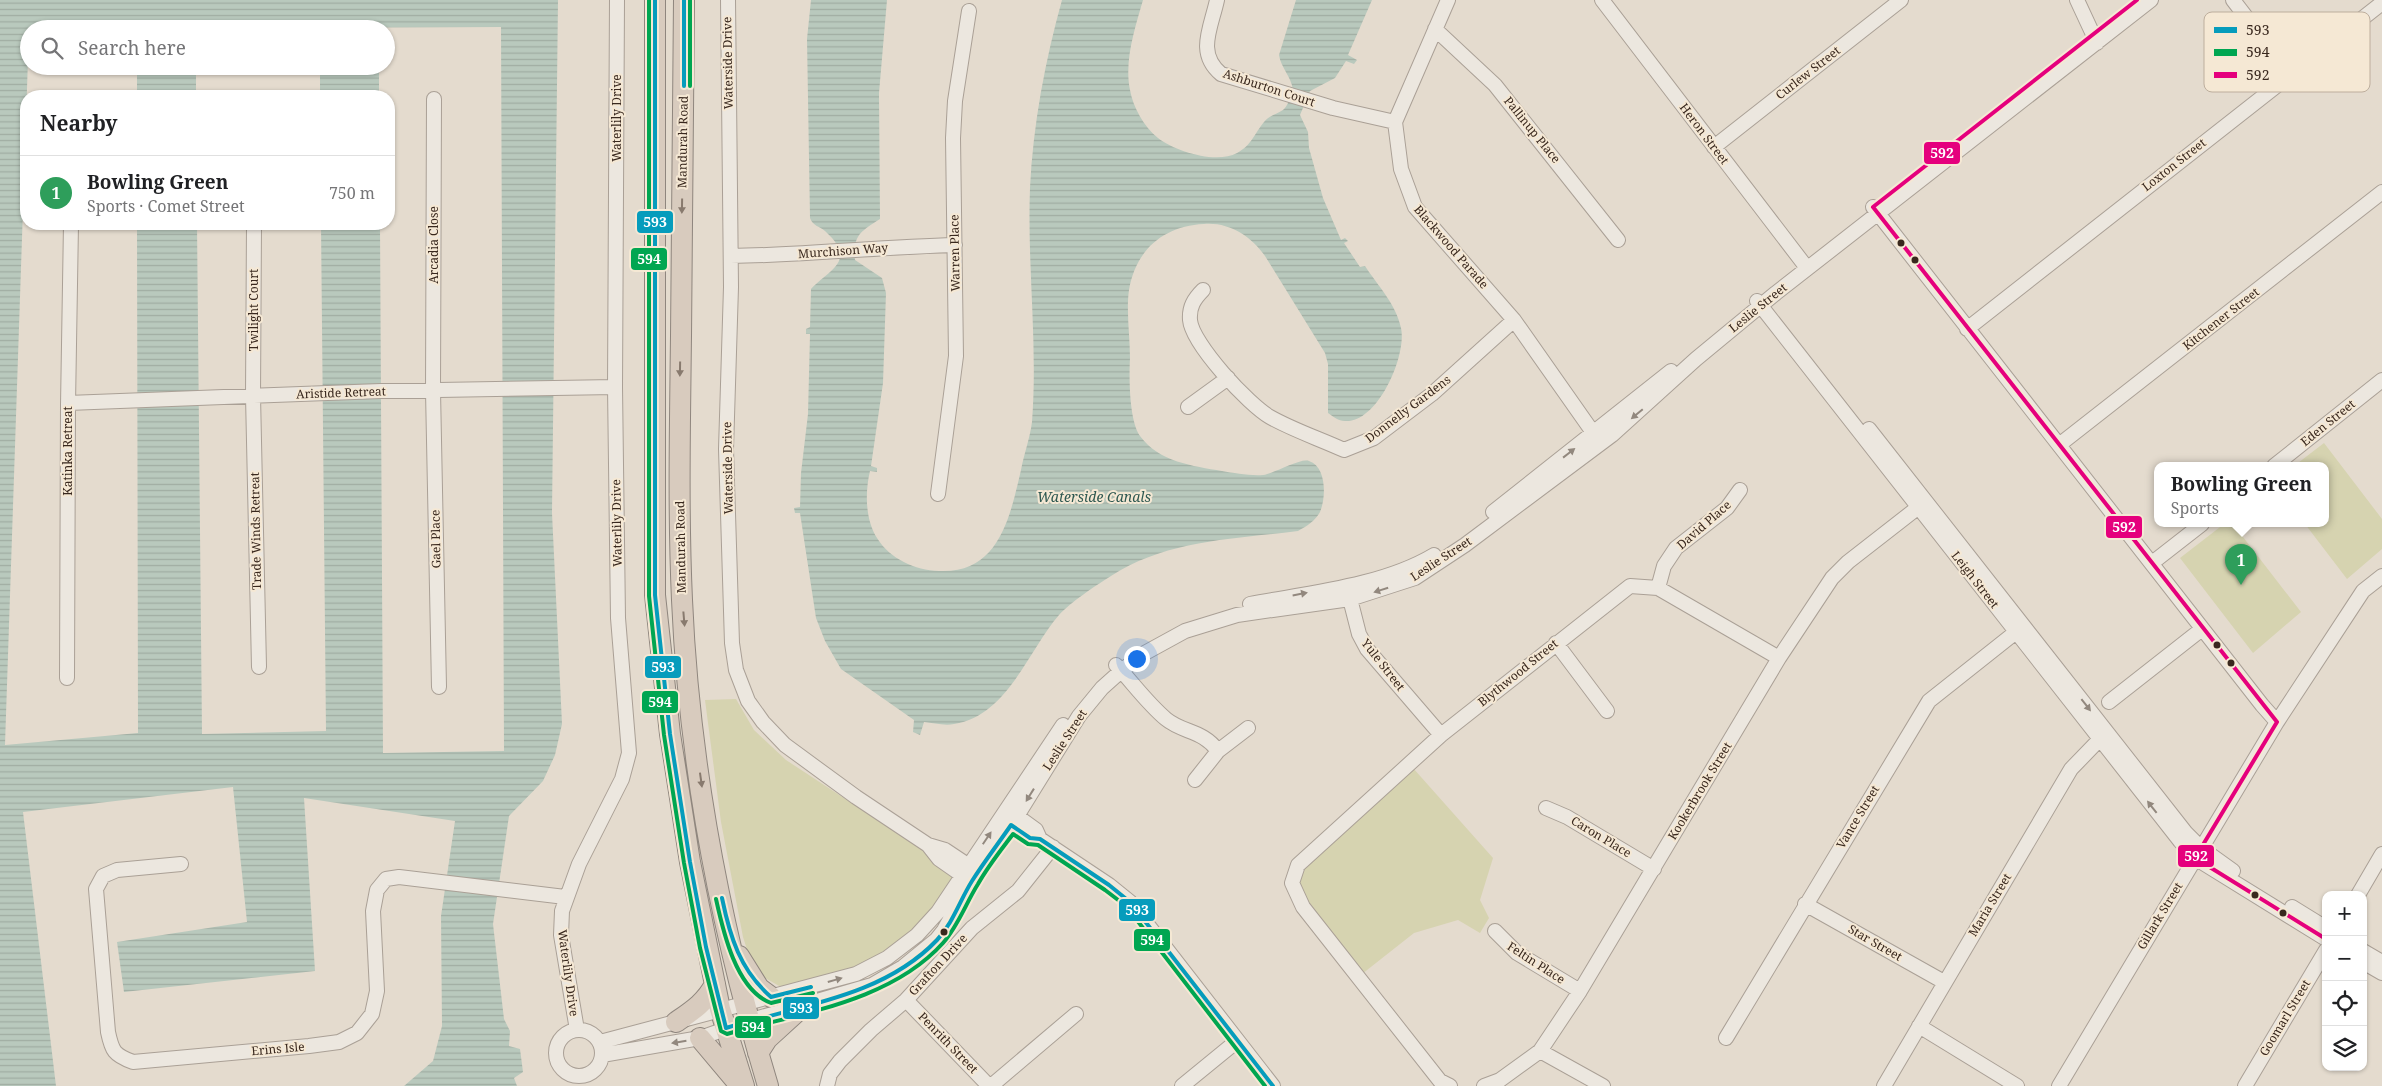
<!DOCTYPE html>
<html lang="en">
<head>
<meta charset="utf-8">
<style>
	body { margin:0; font-family:"Noto Serif",serif; background:#f6f6f6; color:#202124 }
	.controls { position:absolute; right:15px; bottom:15px; display:grid; overflow:hidden; border-radius:10px; box-shadow:0 1px 4px #0004 }
	.controls button { width:45px; height:45px; display:grid; place-items:center; padding:0; border:0; border-bottom:1px solid #e0e0e0; background:#fff; color:#202124; font:25px sans-serif }
	.you { position:absolute; left:1136px; top:658px; width:18px; height:18px; margin:-12px; border:4px solid #fff; border-radius:50%; background:#1a73e8; box-shadow:0 0 0 8px #1a73e833 }
	.badge { display:grid; place-items:center; width:32px; height:32px; border-radius:50%; background:#75675c; color:#fff; font-size:16px; font-weight:700 }
	.pin { position:absolute; translate:-50% -41px; filter:drop-shadow(0 1px 2px #0008) }
	.pin::after { content:''; position:absolute; top:26px; width:18px; height:15px; background:inherit; clip-path:polygon(0 0,100% 0,50% 100%) }
	.popup { position:absolute; left:2154px; top:462px; width:175px; height:65px; box-sizing:border-box; display:grid; place-content:center; border-radius:10px; background:#fff; filter:drop-shadow(0 1px 4px #0005); font-size:16px; white-space:nowrap; color:#757577 }
	.popup b { font-size:19px; color:#202124 }
	.popup::after { content:''; position:absolute; left:50%; top:100%; margin-left:-10px; border:10px solid transparent; border-top-color:#fff }
	.list { margin:0; padding:0; list-style:none }
	h2 { display:flex; justify-content:space-between; align-items:center; height:65px; margin:0; padding:0 20px; font-size:21px }
	h2 small { font-size:16px; font-weight:400; color:#757577 }
	.list li { display:grid; grid-template-columns:32px 1fr auto; gap:15px; align-items:center; box-sizing:border-box; height:75px; padding:0 20px; border-top:1px solid #e0e0e0 }
	.list b { display:block; font-size:19px; white-space:nowrap }
	.list p { margin:0; font-size:16px; white-space:nowrap; color:#757577 }
	.list em { font-size:16px; font-style:normal; color:#757577 }
	.icon { flex:none; width:28px; height:28px; fill:none; stroke:currentColor; stroke-width:2; stroke-linecap:round; stroke-linejoin:round }
	.map { position:relative; flex:none; width:2382px; height:1086px; overflow:hidden }
	.search { position:absolute; background:#fff; box-shadow:0 1px 4px #0004; left:20px; top:20px; width:375px; height:55px; display:flex; align-items:center; gap:12px; box-sizing:border-box; padding:0 18px; border-radius:28px; color:#757577; font-size:19px }
	.panel { position:absolute; background:#fff; box-shadow:0 1px 4px #0004; left:20px; top:90px; width:375px; height:140px; border-radius:20px }
	.map>svg:first-child { display:block }
	.green { fill:#d6d3b0 }
	.water { fill:url(#water-rules); fill-rule:evenodd }
	.lines { fill:none; stroke-linecap:round; stroke-linejoin:round }
	.minor-casing { stroke:#aaa096; stroke-width:16 }
	.highway-casing { stroke:#8f867e; stroke-width:22 }
	.minor { stroke:#ece7df; stroke-width:14 }
	.highway { stroke:#d8cbbe; stroke-width:20 }
	.bus-1-casing { stroke:#f5e8d4; stroke-width:8 }
	.bus-2-casing { stroke:#f5e8d4; stroke-width:8 }
	.bus-3-casing { stroke:#f5e8d4; stroke-width:8 }
	.bus-1 { stroke:#069cbc; stroke-width:4 }
	.bus-2 { stroke:#00a651; stroke-width:4 }
	.bus-3 { stroke:#e5007d; stroke-width:4 }
	.oneway { fill:#887a6e }
	.oneway2 { fill:#92887e }
	.bus-dot { fill:#39281e; stroke:#f5e8d4; stroke-width:2 }
	.labels { text-anchor:middle; stroke-width:4; stroke-linejoin:round; paint-order:stroke }
	.street-label { font-size:12px; fill:#39281e; stroke:#f5e8d4 }
	.water-label { font-size:14px; font-style:italic; fill:#2e5851; stroke:#f5e8d4 }
	.key { fill:#f5e8d4; stroke:#bdae9d; stroke-width:1 }
	.key-label { font-size:14px; fill:#39281e }
	.line-badge { stroke:#f5e8d4; stroke-width:2 }
	.badge-label { font-size:14px; text-anchor:middle; font-weight:bold; fill:#fff }
</style>
</head>
<body>
<div class="map">
<svg width="2382" height="1086" viewBox="0 0 2382 1086">
	<defs>
		<pattern id="water-rules" width="6" height="5" patternUnits="userSpaceOnUse" patternTransform="scale(1.25)"><rect width="6" height="5" fill="#b9c9bd"/><path d="M0 2.5h6" fill="none" stroke="#a0ada2"/></pattern>
	</defs>
	<rect width="100%" height="100%" fill="#e4dbce"/>
	<path class="green" d="M2324,443L2382,519V549L2347,579L2305,524H2325V466H2294Z
		M2224,524H2233L2301,612L2253,653L2180,558Z
		M736,699L754,730L786,760L920,848L953,875L950,886L914,933L874,961L841,973L781,987L760,975L752,965L743,937L721,822L705,700Z
		M1413,768L1493,858L1480,900L1489,918L1480,933L1458,920L1414,933L1362,974L1302,894L1300,882L1305,868Z"/>
	<path class="water" d="M0,0H558L552,513L562,724L555,755L543,781L509,816L493,924L504,1019L510,1031L509,1046L520,1049L523,1072L514,1078L517,1086H404L433,1061L442,1026L441,916L455,821L304,798L315,971L124,992L117,942L247,922L233,787L23,812L56,1086H0ZM501,27L504,751L383,753L380,224H321L326,731L202,734L197,224H137L138,733L5,745L29,29Z
		M811,0H887L879,93L880,219C860,232 853,235 855,260L882,278L886,293L883,383L871,466L877,468V472L870,471C865,492 865,519 877,538C890,559 915,570 939,571C999,574 1010,517 1021,470C1024,454 1030,438 1032,422C1038,344 1027,266 1030,188C1033,125 1045,61 1062,0H1143C1135,28 1124,61 1130,90C1133,107 1144,127 1158,138C1176,152 1217,164 1237,153C1252,145 1254,134 1264,122C1268,116 1277,114 1283,110C1288,106 1291,96 1293,90C1291,76 1281,68 1279,55L1296,0H1372L1348,55L1357,60L1354,64L1346,61L1335,78L1310,91L1300,115L1308,132L1309,148L1323,198L1341,240L1345,238L1348,241L1344,243L1360,267L1365,266C1378,286 1396,304 1401,328C1407,355 1378,423 1345,421C1338,421 1334,417 1328,413V364L1325,353L1265,256C1251,236 1229,222 1204,224C1164,226 1136,249 1129,290C1126,311 1130,336 1130,358C1129,377 1129,420 1140,436C1159,462 1193,466 1222,471C1234,473 1250,476 1263,475C1276,473 1300,458 1309,461C1327,467 1326,498 1320,512C1315,521 1307,526 1298,531C1234,539 1166,540 1111,576C1095,586 1071,602 1059,615C1028,651 1007,716 954,724C945,726 933,723 924,722L920,735L913,732L914,720L841,669L825,641L816,618L800,513H795L794,508L800,507L801,473L808,414L810,334H806V329L810,327L811,289C830,269 858,261 825,231C819,226 813,226 810,218L807,39Z
		M137,66H196V96H137Z
		M320,66H379V96H320Z"/>
	<g class="lines">
		<defs>
			<path id="minor" d="M728,0L731,287L726,449L732,643L736,670L748,701L763,722L785,745L856,797L928,845L945,850L975,870
				M1217,0C1211,28 1196,53 1221,74L1333,108L1395,122
				M1448,0L1395,122L1401,169L1415,207L1514,320L1599,441
				M1602,0L1807,268
				M2077,0L2097,43
				M2233,0L2290,74
				M1435,29L1495,85L1618,240
				M434,99L433,391L439,687
				M1714,147L1901,0
				M1873,207L2262,705L2277,722
				M254,224L253,396L259,667
				M731,256C806,255 880,247 955,245
				M1203,290C1194,299 1189,307 1190,320C1192,344 1249,405 1270,417C1293,430 1320,439 1344,450L1374,438L1432,394L1514,320
				M1757,301L2180,841L2195,858L2326,939
				M1967,329L2382,3
				M68,403L381,391L615,387
				M1188,407L1228,378
				M1869,429L2186,833L2201,848L2233,871
				M2059,445L2382,192
				M2274,466L2382,380
				M938,494L956,356L953,138L955,101L969,11
				M1493,512L1671,371
				M2152,563L2202,524
				M1658,588L1664,566L1676,548L1727,508L1740,490
				M1348,591L1359,634L1367,649L1441,735
				M1250,604C1308,593 1382,586 1434,555
				M1556,643L1607,711
				M1116,665C1133,683 1147,703 1166,719C1183,733 1203,730 1218,751
				M67,678L68,405L71,224
				M2109,702L2202,629
				M1195,780L1218,751L1248,728
				M1546,808L1567,817L1654,869
				M1010,811L1036,830L1040,839
				M1004,821L1030,838L1040,839L1109,885L1130,902L1273,1086
				M928,845L939,859L969,880
				M181,864L117,870L103,876L96,889L108,1032C112,1051 114,1055 133,1062L309,1046L339,1042L357,1033L372,1014L377,991L373,911L377,890L386,879L399,877L565,897
				M2358,895L2382,854
				M1805,904L1944,982
				M2292,907L2326,928
				M1495,931L1517,953L1580,991
				M2363,951L2382,962
				M2363,962L2382,973
				M906,1000L989,1086
				M1919,1026L2017,1086
				M577,1030L561,935L562,911L579,864L622,779L629,753L618,618L615,387L617,0
				M556 1053a23 23 0 1 1 46 0a23 23 0 1 1-46 0Z
				M1726,1038L1929,701L2021,628
				M600,1042L856,974L887,958L917,935L938,912L1063,725
				M1540,1051L1603,1086
				M602,1055L700,1038L748,1021L872,985L903,967L936,940L944,930L971,882L1017,816L1079,716L1102,688L1121,671L1143,654L1185,631L1237,615L1350,599L1415,578L1465,545L1612,435L1696,359L1776,293L2151,0
				M827,1086L830,1074L840,1061L871,1030L906,1000L972,928L1018,891L1053,847
				M991,1086L1076,1014
				M1182,1086L1237,1041
				M1450,1086L1440,1081L1303,907L1292,883L1298,865L1441,735L1630,586L1658,588L1779,658
				M1484,1086L1500,1080L1540,1051L1580,991L1779,658L1832,578L1848,562L1925,502
				M1884,1086L2071,769L2099,740L2106,736
				M2059,1086L2277,722L2363,591L2382,576
				M2245,1086L2326,950"/>
			<path id="highway" d="M655,0V595L670,734L690,862L720,1009L744,1086
				M684,0C683,112 682,224 681,336C680,424 678,512 682,600C689,763 721,930 768,1086
				M739,956L759,988L771,997
				M676,1022C692,1011 706,1002 715,984
				M700,1038L737,1082
				M758,1053L767,1039L802,1007"/>
		</defs>
		<use href="#minor" class="minor-casing"/>
		<use href="#highway" class="highway-casing"/>
		<use href="#minor" class="minor"/>
		<use href="#highway" class="highway"/>
		<defs>
			<path id="bus-1" d="M655,0V595L670,734L690,862L706,947L726,1028C797,1006 883,997 937,940C953,923 960,900 972,881C984,862 998,844 1011,825L1030,838L1040,839L1109,885L1130,902L1273,1086
				M684,0V86
				M722,898C730,937 740,970 771,997L811,987"/>
			<path id="bus-2" d="M649,0V596L664,735L684,863L700,948L721,1031L727,1034C799,1013 890,1002 943,943C958,926 966,903 978,884C988,866 1001,850 1013,834L1028,844L1038,845L1105,890L1126,906L1265,1086
				M690,0V86
				M716,899C723,931 736,990 771,1003L813,993"/>
			<path id="bus-3" d="M2137,0L1873,207L2277,722
				M2277,722L2195,858L2326,939"/>
		</defs>
		<use href="#bus-1" class="bus-1-casing"/>
		<use href="#bus-2" class="bus-2-casing"/>
		<use href="#bus-3" class="bus-3-casing"/>
		<use href="#bus-1" class="bus-1"/>
		<use href="#bus-2" class="bus-2"/>
		<use href="#bus-3" class="bus-3"/>
	</g>
	<defs><path id="oneway-solid" d="M-6-.8H1V-3.2L6.5 0L1 3.2V.8H-6Z" transform="scale(1.25)"/></defs>
	<g class="oneway">
		<use href="#oneway-solid" transform="translate(682 206) rotate(91)"/>
		<use href="#oneway-solid" transform="translate(680 369) rotate(91)"/>
		<use href="#oneway-solid" transform="translate(684 619) rotate(85)"/>
		<use href="#oneway-solid" transform="translate(701 780) rotate(82)"/>
	</g>
	<g class="oneway2">
		<use href="#oneway-solid" transform="translate(1637 414) rotate(140)"/>
		<use href="#oneway-solid" transform="translate(1569 453) rotate(-38)"/>
		<use href="#oneway-solid" transform="translate(1381 590) rotate(163)"/>
		<use href="#oneway-solid" transform="translate(1300 594) rotate(-11)"/>
		<use href="#oneway-solid" transform="translate(2086 705) rotate(52)"/>
		<use href="#oneway-solid" transform="translate(1030 795) rotate(122)"/>
		<use href="#oneway-solid" transform="translate(2152 807) rotate(-128)"/>
		<use href="#oneway-solid" transform="translate(987 838) rotate(-56)"/>
		<use href="#oneway-solid" transform="translate(835 980) rotate(-16)"/>
		<use href="#oneway-solid" transform="translate(679 1042) rotate(171)"/>
	</g>
	<g class="bus-dot">
		<circle cx="1901" cy="243" r="4.5"/>
		<circle cx="1915" cy="260" r="4.5"/>
		<circle cx="2217" cy="645" r="4.5"/>
		<circle cx="2231" cy="663" r="4.5"/>
		<circle cx="2255" cy="895" r="4.5"/>
		<circle cx="2283" cy="913" r="4.5"/>
		<circle cx="944" cy="932" r="4.5"/>
	</g>
	<g class="labels">
		<g class="street-label">
			<text transform="translate(728 63) rotate(-91)" y="4">Waterside Drive</text>
			<text transform="translate(1808 73) rotate(-38)" y="4">Curlew Street</text>
			<text transform="translate(1269 88) rotate(18)" y="4">Ashburton Court</text>
			<text transform="translate(617 118) rotate(-90)" y="4">Waterlily Drive</text>
			<text transform="translate(1532 130) rotate(51)" y="4">Pallinup Place</text>
			<text transform="translate(1704 134) rotate(53)" y="4">Heron Street</text>
			<text transform="translate(683 142) rotate(-89)" y="4">Mandurah Road</text>
			<text transform="translate(2174 165) rotate(-38)" y="4">Loxton Street</text>
			<text transform="translate(434 245) rotate(-90)" y="4">Arcadia Close</text>
			<text transform="translate(1451 247) rotate(49)" y="4">Blackwood Parade</text>
			<text transform="translate(843 251) rotate(-4)" y="4">Murchison Way</text>
			<text transform="translate(955 253) rotate(-91)" y="4">Warren Place</text>
			<text transform="translate(1758 308) rotate(-39)" y="4">Leslie Street</text>
			<text transform="translate(254 310) rotate(-90)" y="4">Twilight Court</text>
			<text transform="translate(2221 319) rotate(-38)" y="4">Kitchener Street</text>
			<text transform="translate(341 393) rotate(-2)" y="4">Aristide Retreat</text>
			<text transform="translate(1408 409) rotate(-37)" y="4">Donnelly Gardens</text>
			<text transform="translate(2328 423) rotate(-39)" y="4">Eden Street</text>
			<text transform="translate(68 451) rotate(-90)" y="4">Katinka Retreat</text>
			<text transform="translate(728 468) rotate(-91)" y="4">Waterside Drive</text>
			<text transform="translate(617 523) rotate(-91)" y="4">Waterlily Drive</text>
			<text transform="translate(1704 525) rotate(-41)" y="4">David Place</text>
			<text transform="translate(256 531) rotate(-91)" y="4">Trade Winds Retreat</text>
			<text transform="translate(436 539) rotate(-91)" y="4">Gael Place</text>
			<text transform="translate(681 547) rotate(-91)" y="4">Mandurah Road</text>
			<text transform="translate(1441 559) rotate(-33)" y="4">Leslie Street</text>
			<text transform="translate(1975 580) rotate(52)" y="4">Leigh Street</text>
			<text transform="translate(1383 665) rotate(52)" y="4">Yule Street</text>
			<text transform="translate(1518 673) rotate(-39)" y="4">Blythwood Street</text>
			<text transform="translate(1065 740) rotate(-57)" y="4">Leslie Street</text>
			<text transform="translate(1700 791) rotate(-59)" y="4">Kookerbrook Street</text>
			<text transform="translate(1858 817) rotate(-59)" y="4">Vance Street</text>
			<text transform="translate(1601 837) rotate(31)" y="4">Caron Place</text>
			<text transform="translate(1990 905) rotate(-59)" y="4">Maria Street</text>
			<text transform="translate(2160 916) rotate(-59)" y="4">Gillark Street</text>
			<text transform="translate(1875 943) rotate(30)" y="4">Star Street</text>
			<text transform="translate(1536 963) rotate(33)" y="4">Feltin Place</text>
			<text transform="translate(938 965) rotate(-47)" y="4">Grafton Drive</text>
			<text transform="translate(568 973) rotate(82)" y="4">Waterlily Drive</text>
			<text transform="translate(2285 1018) rotate(-59)" y="4">Goomarl Street</text>
			<text transform="translate(948 1043) rotate(46)" y="4">Penrith Street</text>
			<text transform="translate(278 1049) rotate(-5)" y="4">Erins Isle</text>
		</g>
		<g class="water-label">
			<text x="1094" y="502">Waterside Canals</text>
		</g>
	</g>
	<rect x="2204" y="12" width="166" height="80" rx="8" class="key"/>
	<rect x="2214" y="27" width="23" height="6" fill="#069cbc"/>
	<rect x="2214" y="49" width="23" height="7" fill="#00a651"/>
	<rect x="2214" y="72" width="23" height="6" fill="#e5007d"/>
	<g class="key-label">
		<text x="2246" y="35">593</text>
		<text x="2246" y="57">594</text>
		<text x="2246" y="80">592</text>
	</g>
	<g class="line-badge">
		<rect x="1923" y="141" width="38" height="24" rx="5" fill="#e5007d"/>
		<rect x="636" y="210" width="38" height="24" rx="5" fill="#069cbc"/>
		<rect x="630" y="247" width="38" height="24" rx="5" fill="#00a651"/>
		<rect x="2105" y="515" width="38" height="24" rx="5" fill="#e5007d"/>
		<rect x="644" y="655" width="38" height="24" rx="5" fill="#069cbc"/>
		<rect x="641" y="690" width="38" height="24" rx="5" fill="#00a651"/>
		<rect x="2177" y="844" width="38" height="24" rx="5" fill="#e5007d"/>
		<rect x="1118" y="898" width="38" height="24" rx="5" fill="#069cbc"/>
		<rect x="1133" y="928" width="38" height="24" rx="5" fill="#00a651"/>
		<rect x="782" y="996" width="38" height="24" rx="5" fill="#069cbc"/>
		<rect x="734" y="1015" width="38" height="24" rx="5" fill="#00a651"/>
	</g>
	<g class="badge-label">
		<text x="1942" y="158">592</text>
		<text x="655" y="227">593</text>
		<text x="649" y="264">594</text>
		<text x="2124" y="532">592</text>
		<text x="663" y="672">593</text>
		<text x="660" y="707">594</text>
		<text x="2196" y="861">592</text>
		<text x="1137" y="915">593</text>
		<text x="1152" y="945">594</text>
		<text x="801" y="1013">593</text>
		<text x="753" y="1032">594</text>
	</g>
</svg>
<div class="controls">
<button>+</button>
<button>−</button>
<button><svg class="icon" aria-label="locate" viewBox="0 0 24 24"><circle cx="12" cy="12" r="6"/><path d="M12 2v4M12 18v4M2 12h4M18 12h4"/></svg></button>
<button><svg class="icon" aria-label="layers" viewBox="0 0 24 24"><path d="M12 4l9 5-9 5-9-5zM3 14l9 5 9-5"/></svg></button>
</div>
<div class="you"></div>
<div class="pin badge" style="left:2241px;top:585px;background:#2e9e5b">1</div>
<div class="popup"><b>Bowling Green</b>Sports</div>
<div class="search"><svg class="icon" aria-label="search" viewBox="0 0 24 24"><circle cx="10" cy="10" r="6"/><path d="M15 15l6 6"/></svg>Search here</div>
<section class="panel">
<h2>Nearby<small></small></h2>
<ul class="list">
<li><span class="badge" style="background:#2e9e5b">1</span><div><b>Bowling Green</b><p>Sports · Comet Street</p></div><em>750 m</em></li>
</ul>
</section>
</div>
</body>
</html>
